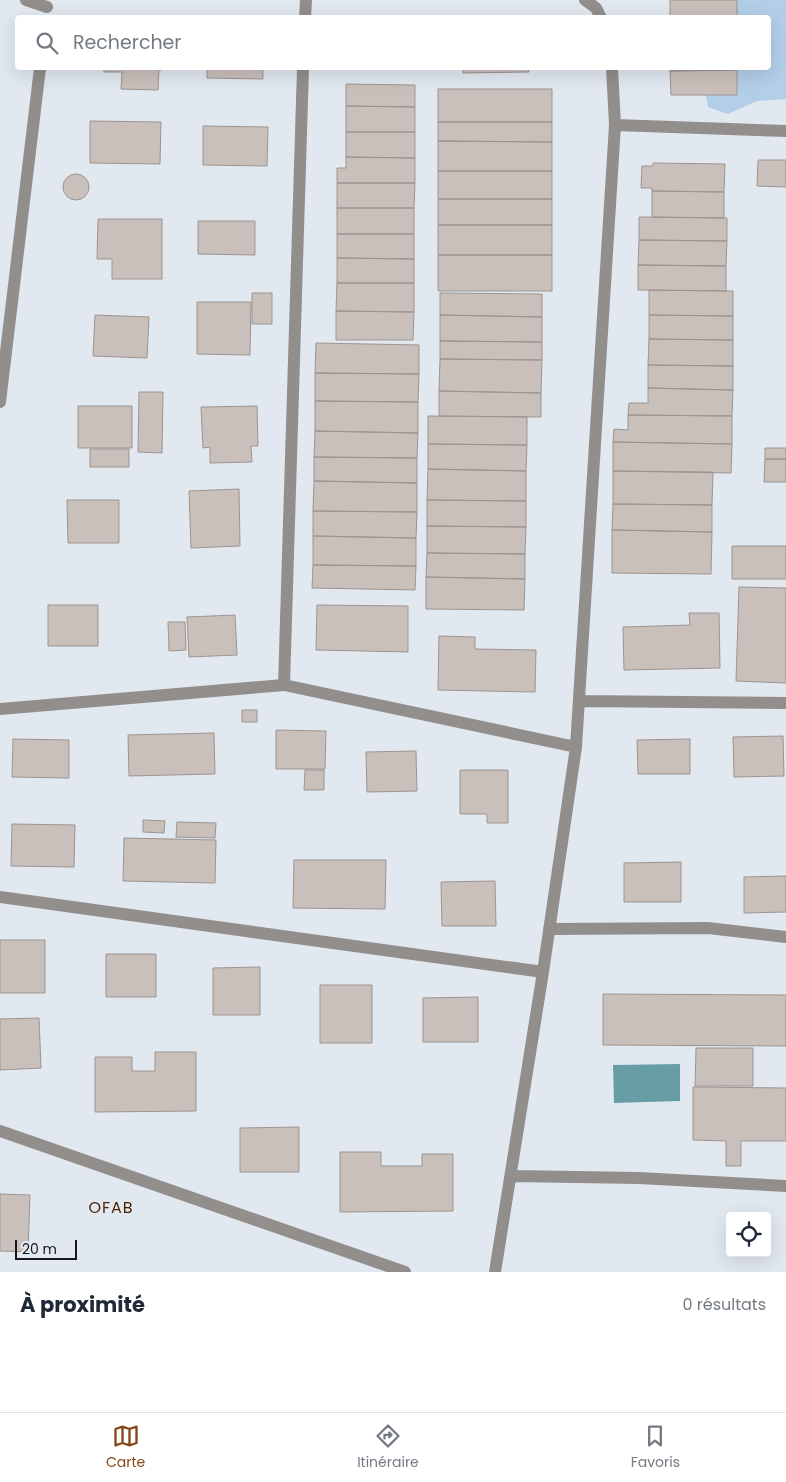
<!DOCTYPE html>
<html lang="fr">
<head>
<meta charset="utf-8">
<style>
	body { margin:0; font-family:Poppins,sans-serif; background:#f6f6f7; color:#1f2937 }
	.controls { position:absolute; right:15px; bottom:15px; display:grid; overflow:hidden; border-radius:5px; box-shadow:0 5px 20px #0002 }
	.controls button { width:45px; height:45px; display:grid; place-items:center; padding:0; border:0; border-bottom:1px solid #e0e1e3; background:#fff; color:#1f2937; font:25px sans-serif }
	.scale { position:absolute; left:15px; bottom:12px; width:62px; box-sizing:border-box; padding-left:5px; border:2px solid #15171a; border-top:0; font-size:14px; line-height:18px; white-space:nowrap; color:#15171a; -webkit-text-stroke:4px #e1e8f0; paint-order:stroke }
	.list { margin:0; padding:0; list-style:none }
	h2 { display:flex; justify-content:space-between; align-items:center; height:65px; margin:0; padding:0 20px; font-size:21px }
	h2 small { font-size:16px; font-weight:400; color:#747a83 }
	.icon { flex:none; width:28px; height:28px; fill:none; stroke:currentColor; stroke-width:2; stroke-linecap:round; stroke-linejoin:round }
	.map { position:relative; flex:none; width:786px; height:1272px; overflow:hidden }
	.search { position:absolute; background:#fff; box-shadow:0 5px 20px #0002; left:15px; right:15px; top:15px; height:55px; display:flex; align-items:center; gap:12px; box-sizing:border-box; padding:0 18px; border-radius:5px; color:#747a83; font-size:19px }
	.sheet { height:140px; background:#fff }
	nav { display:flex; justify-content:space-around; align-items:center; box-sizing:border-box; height:70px; border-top:1px solid #e0e1e3; background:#fff; font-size:14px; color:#747a83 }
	nav a { display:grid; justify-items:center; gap:2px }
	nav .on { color:#894419 }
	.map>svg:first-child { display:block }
	.green { fill:#b3cee9 }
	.water { fill:#679ea6 }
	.building { fill:#c9bfbb; stroke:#9d9490 }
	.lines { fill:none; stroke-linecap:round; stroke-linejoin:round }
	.minor { stroke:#928e8c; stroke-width:12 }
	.labels { text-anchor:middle; stroke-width:4; stroke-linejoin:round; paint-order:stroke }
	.neighbourhood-label { font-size:16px; letter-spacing:1px; fill:#4c1e00; stroke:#e1e8f0 }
</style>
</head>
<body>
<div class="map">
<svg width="786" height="1272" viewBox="0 0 786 1272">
	<rect width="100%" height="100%" fill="#e1e8f0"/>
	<path class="green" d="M688,0H786V99L757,101L728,114L708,107L701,68H768V18L692,17Z"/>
	<path class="water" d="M680,1064V1101L614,1103L613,1065Z"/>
	<path class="building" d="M670,0H737V18H670Z
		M104,68H162V70H159L158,90L121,89L122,72H104Z
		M207,68H263V79L207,78Z
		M463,68H528L529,72L463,73Z
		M670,68H737V70L670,71Z
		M737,70V95H671L670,71Z
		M346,84L415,85V107L346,106Z
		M438,89H552V122H438Z
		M346,106L415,107V132H346Z
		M90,121L161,122L160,164L90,163Z
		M438,122H552V142L438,141Z
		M203,126L268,127L267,166L203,165Z
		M346,132H415V158L346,157Z
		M438,141L552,142V171H438Z
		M346,157L415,158V183H337V168H346Z
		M758,160H786V187L757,186Z
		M653,163L725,164L724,192L652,191V188H641L642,166H653Z
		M438,171H552V199H438Z
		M63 187a13 13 0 1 1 26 0a13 13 0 1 1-26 0Z
		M337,183H415L414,208H337Z
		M652,191L724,192V218L652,217Z
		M438,199H552V225H438Z
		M337,208H414V234H337Z
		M639,217L727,218V241L639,240Z
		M98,219H162V279H112V259H97Z
		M198,221H255V255L198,254Z
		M438,225H552V255H438Z
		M337,234H414V259L337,258Z
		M639,240L727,241L726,266L638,265Z
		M438,255H552V291H438Z
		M337,258L414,259V283H337Z
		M638,265L726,266V291L638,290Z
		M337,283H414V312L336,311Z
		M649,290L733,291V316L649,315Z
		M252,293H272V324H252Z
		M440,293L542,294V317L440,315Z
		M197,302H251L250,355L197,354Z
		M336,311L414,312L413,340H336Z
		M95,315L149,317L147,358L93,356Z
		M440,315L542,317V342L440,341Z
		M649,315L733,316V340L649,339Z
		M649,339L733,340V366L648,365Z
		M440,341L542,342V360L440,359Z
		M316,343L419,345V374L315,373Z
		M440,359L542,360L541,393L439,391Z
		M648,365L733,366V390L648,388Z
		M315,373L419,374L418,402L315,401Z
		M648,388L733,390L732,416L628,415L629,403H648Z
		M439,391L541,393V417L439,416Z
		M139,392H163L162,453L138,452Z
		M315,401L418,402V433L315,431Z
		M78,406H132V448H78Z
		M257,406L258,446H251L252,462L210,463V447L203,448L201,407Z
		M628,415L732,416V444L613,442L614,429L628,430Z
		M428,416L527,417V445L428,444Z
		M315,431L418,433L417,458L314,457Z
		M613,442L732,444L731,473L613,471Z
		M428,444L527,445L526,471L428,469Z
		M765,448H786V459H765Z
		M90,449H129V467H90Z
		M314,457L417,458V483L314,481Z
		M765,459H786V482H764Z
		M428,469L526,471V501L427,500Z
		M613,471L713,472L712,505L613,504Z
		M314,481L417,483V512L313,511Z
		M239,489L240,546L191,548L189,491Z
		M67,500H119V543H68Z
		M427,500L526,501V527L427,526Z
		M613,504L712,505V532L612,530Z
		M313,511L417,512L416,538L313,536Z
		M427,526L526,527L525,554L427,553Z
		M612,530L712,532L711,574L612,573Z
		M313,536L416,538V566L313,565Z
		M732,546H786V579H732Z
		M427,553L525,554V579L426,577Z
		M313,565L416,566L415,590L312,588Z
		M426,577L525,579L524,610L426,609Z
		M739,587L786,588V683L736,681Z
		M48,605H98V646H48Z
		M317,605L408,606V652L316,650Z
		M689,613H719L720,668L624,670L623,627L690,625Z
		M235,615L237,655L189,657L187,617Z
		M168,622H185L186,650L169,651Z
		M439,636L475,637V649L536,650L535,692L438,690Z
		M242,710H257V722H242Z
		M276,730L326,731L325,769H276Z
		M214,733L215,774L129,776L128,735Z
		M783,736L784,776L734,777L733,737Z
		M13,739L69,740V778L12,777Z
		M690,739V774H638L637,740Z
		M416,751L417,791L367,792L366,752Z
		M305,770H324V790H304Z
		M460,770H508V823H487V814H460Z
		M143,820L165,821L164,833L143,832Z
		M177,822L216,823L215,838L176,837Z
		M12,824L75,825L74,867L11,866Z
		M124,838L216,840L215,883L123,881Z
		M294,860H386L385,909L293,908Z
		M681,862V902H624V863Z
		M786,876V912L744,913V877Z
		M495,881L496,926H442L441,882Z
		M0,940H45V993H0Z
		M106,954H156V997H106Z
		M260,967V1015H213V968Z
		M320,985H372V1043H320Z
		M603,994L786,995V1046L603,1045Z
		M478,997V1042H423V998Z
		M39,1018L41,1068L0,1070V1019Z
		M696,1048H753V1086H695Z
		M155,1052H196V1111L95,1112V1057H132V1071H155Z
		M693,1087L786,1088V1141H741V1166H726V1141L693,1140Z
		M299,1127V1172H240V1128Z
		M340,1152H381V1166H422V1154H453V1211L340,1212Z
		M0,1194L30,1195L28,1252L0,1251Z"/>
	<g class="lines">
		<path class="minor" d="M26,0L47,7
			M585,0L596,8L601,18
			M305,18L306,0
			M615,125L786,131
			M0,402L40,68
			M284,685L303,68
			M579,701L786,703
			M0,709L284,685L576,747
			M0,897L543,972
			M549,929L708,928L786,937
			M0,1131L405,1272
			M511,1176L639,1178L786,1186
			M495,1272L543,972L576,747L615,125L612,68"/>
	</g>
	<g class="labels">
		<g class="neighbourhood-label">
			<text x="111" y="1213">OFAB</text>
		</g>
	</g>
</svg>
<div class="controls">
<button><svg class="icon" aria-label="locate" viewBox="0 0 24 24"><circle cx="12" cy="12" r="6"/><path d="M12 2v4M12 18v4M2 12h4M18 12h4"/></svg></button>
</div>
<div class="scale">20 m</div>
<div class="search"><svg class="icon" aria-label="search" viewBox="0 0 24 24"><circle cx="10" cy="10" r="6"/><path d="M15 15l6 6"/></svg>Rechercher</div>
</div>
<section class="sheet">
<h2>À proximité<small>0 résultats</small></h2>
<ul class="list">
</ul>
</section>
<nav>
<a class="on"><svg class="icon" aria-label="map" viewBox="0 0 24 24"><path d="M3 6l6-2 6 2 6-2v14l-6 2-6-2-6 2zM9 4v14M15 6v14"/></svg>Carte</a>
<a><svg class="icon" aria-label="directions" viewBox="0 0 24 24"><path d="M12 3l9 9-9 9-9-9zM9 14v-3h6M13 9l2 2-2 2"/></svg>Itinéraire</a>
<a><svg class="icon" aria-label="saved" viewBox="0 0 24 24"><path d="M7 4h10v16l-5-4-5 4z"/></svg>Favoris</a>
</nav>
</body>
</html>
